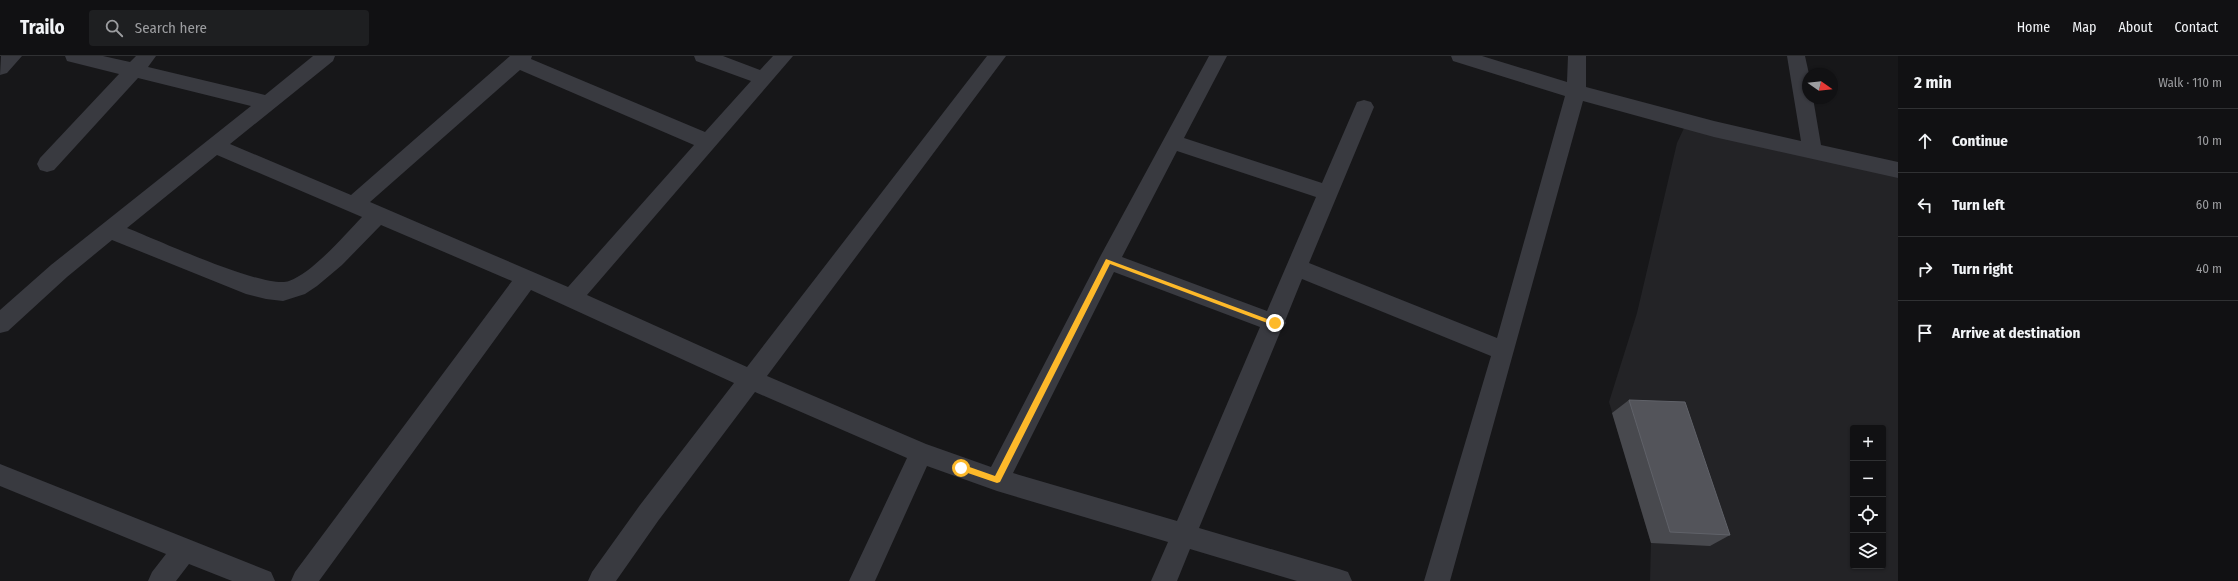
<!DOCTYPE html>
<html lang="en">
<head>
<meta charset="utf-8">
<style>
	body { margin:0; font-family:"Fira Sans Condensed",sans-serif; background:#1e1f21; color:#f1f3f6 }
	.controls { position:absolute; right:12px; bottom:12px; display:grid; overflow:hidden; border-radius:4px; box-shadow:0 1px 3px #0004 }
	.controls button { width:36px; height:36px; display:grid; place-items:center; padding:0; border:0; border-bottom:1px solid #303133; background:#111113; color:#f1f3f6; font:20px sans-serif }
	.compass { position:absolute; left:1802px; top:12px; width:36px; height:36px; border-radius:50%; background:#111113; box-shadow:0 1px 3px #0004; rotate:104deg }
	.stop { position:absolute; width:12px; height:12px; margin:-9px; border:3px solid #fdb92a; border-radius:50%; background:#fff }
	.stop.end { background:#fdb92a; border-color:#fff; box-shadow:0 1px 4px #0008 }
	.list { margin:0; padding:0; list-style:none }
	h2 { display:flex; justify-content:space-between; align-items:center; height:52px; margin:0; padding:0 16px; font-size:17px }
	h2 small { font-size:13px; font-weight:400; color:#9c9da0 }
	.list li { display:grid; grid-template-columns:26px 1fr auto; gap:12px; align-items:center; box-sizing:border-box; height:64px; padding:0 16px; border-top:1px solid #303133 }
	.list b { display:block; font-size:15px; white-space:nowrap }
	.list em { font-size:13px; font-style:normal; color:#9c9da0 }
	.icon { flex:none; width:22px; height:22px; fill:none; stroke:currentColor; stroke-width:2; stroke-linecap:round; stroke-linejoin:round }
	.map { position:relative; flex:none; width:1898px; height:525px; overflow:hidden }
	header { display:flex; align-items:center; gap:24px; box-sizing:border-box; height:56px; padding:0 20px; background:#111113; border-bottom:1px solid #303133 }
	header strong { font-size:19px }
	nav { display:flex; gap:22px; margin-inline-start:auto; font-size:14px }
	.search { width:280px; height:36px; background:#1e1f21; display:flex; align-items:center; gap:10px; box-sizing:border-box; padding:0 14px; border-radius:4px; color:#9c9da0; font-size:15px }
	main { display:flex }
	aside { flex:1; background:#111113 }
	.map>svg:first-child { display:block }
	.built { fill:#232326; fill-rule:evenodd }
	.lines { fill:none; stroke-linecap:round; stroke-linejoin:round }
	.minor { fill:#393a40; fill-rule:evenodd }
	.wall { fill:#48494e }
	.building { fill:#53545a; stroke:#606269 }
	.route { fill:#fdb92a }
</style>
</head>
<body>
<header>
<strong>Trailo</strong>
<div class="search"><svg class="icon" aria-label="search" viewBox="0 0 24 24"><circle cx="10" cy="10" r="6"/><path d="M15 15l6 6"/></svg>Search here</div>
<nav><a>Home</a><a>Map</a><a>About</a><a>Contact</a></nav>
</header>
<main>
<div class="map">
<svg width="1898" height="525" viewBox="0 0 1898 525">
	<rect width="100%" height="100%" fill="#171719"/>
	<path class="built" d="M1685,70L1898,119V525H1650L1651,487L1609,346L1637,257L1677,87ZM1853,372H1883V510H1853Z"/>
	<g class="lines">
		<path class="minor" d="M1,0H22L7,17L0,19Z
			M65,0H103L130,6L136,0H156L148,11L265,39L313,0H335L333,5L230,88L351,139L510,0H532L531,3L705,76L751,25L696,5L694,0H723L760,14L773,0H793L587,239L747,311L987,0H1006L767,320L926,388L991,411L1101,199L1209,0H1227L1184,82L1322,127L1357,46L1364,44L1371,46L1374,51L1309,207L1497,282L1565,40L1453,5L1451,0H1482L1567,26L1568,0H1586V31L1714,65L1801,85L1787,0H1805L1809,18L1808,42H1813L1821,89L1898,106V122L1714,81L1583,45L1450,525H1424L1491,300L1302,223L1285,265L1286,267L1281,274L1199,472L1339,513L1348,516L1352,525H1297L1190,493L1177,525H1151L1168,486L997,435L927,410L875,525H849L907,402L755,336L658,465L616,525H588L592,516L640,449L734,327L531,234L319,525H291L295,516L512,225L381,169L342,209L317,230L305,238L283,245L266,243L246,238L112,184L67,221L8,275L0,277V254L51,209L251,50L138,22L54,114L47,116L40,114L37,108L40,102L119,18L67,5ZM520,14L694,89L568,231L370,146ZM1177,95L1316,141L1267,255L1122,201ZM217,99L362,161C344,180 312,217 289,225C265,234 156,183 127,172ZM1114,216L1260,271L1177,465L1013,417Z
			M0,408L271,516L275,525H232L189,508L176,525H148L152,516L166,498L0,430Z"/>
	</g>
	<path class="wall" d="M1629,344L1730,479L1710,490L1651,487L1612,357Z"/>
	<path class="building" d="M1629,344L1685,346L1730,479L1670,476Z"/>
	<path class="route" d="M1106,203L1278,267L1275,270L1110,208L1000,426L997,427L959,414L958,412L961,408L995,420Z"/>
</svg>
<div class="controls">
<button>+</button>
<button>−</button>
<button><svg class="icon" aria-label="locate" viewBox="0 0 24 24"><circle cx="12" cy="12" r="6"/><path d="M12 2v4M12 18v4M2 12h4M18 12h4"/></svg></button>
<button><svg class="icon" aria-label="layers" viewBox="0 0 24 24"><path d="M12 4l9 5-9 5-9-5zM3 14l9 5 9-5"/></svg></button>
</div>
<svg class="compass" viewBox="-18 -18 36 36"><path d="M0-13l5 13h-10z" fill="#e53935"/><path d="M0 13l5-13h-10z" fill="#9c9da0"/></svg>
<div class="stop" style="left:961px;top:412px"></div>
<div class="stop end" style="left:1275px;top:267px"></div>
</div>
<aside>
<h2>2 min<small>Walk · 110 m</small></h2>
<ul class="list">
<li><svg class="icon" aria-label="ahead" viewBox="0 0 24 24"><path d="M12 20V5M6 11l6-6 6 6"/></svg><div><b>Continue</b></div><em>10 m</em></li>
<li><svg class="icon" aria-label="left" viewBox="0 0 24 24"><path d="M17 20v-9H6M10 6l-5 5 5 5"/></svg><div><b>Turn left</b></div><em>60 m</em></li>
<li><svg class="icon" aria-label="right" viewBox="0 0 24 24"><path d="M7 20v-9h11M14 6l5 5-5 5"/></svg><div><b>Turn right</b></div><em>40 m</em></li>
<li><svg class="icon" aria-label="arrive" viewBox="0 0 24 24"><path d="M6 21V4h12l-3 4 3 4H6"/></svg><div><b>Arrive at destination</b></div></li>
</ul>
</aside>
</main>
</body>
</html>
